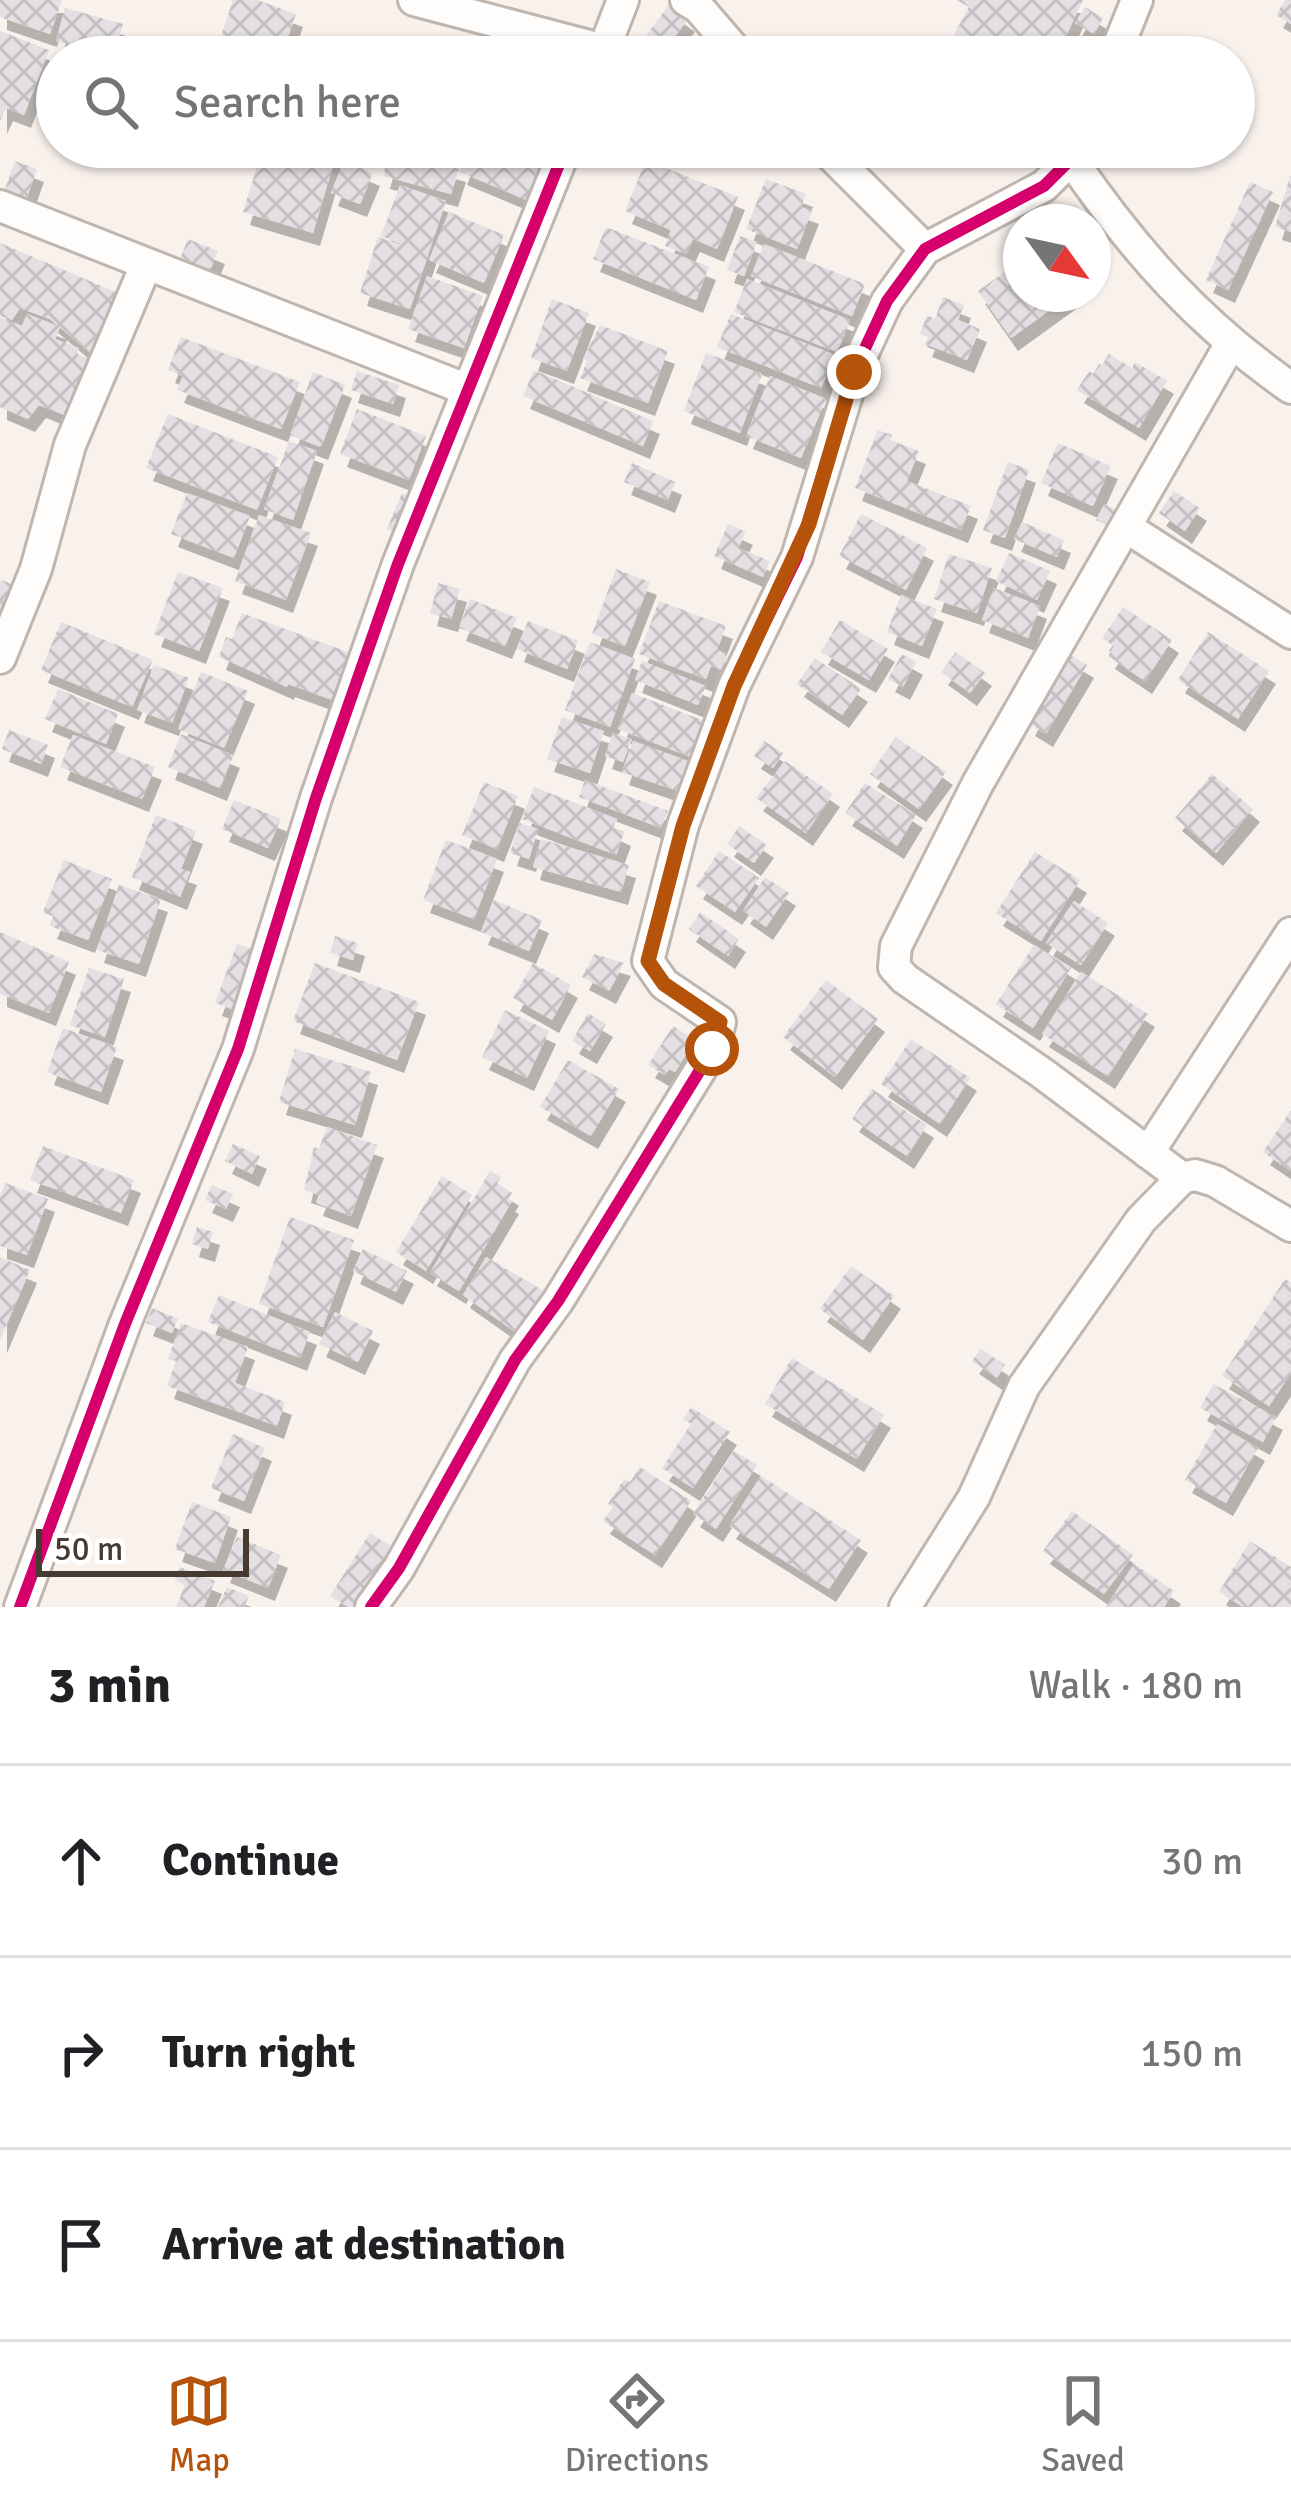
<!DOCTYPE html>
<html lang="en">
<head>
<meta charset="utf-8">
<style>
	body { margin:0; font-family:Signika,sans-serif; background:#f6f6f6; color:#202124 }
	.compass { position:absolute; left:1003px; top:204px; width:108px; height:108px; border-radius:50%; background:#fff; box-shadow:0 3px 9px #0004; rotate:123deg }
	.scale { position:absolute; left:36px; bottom:30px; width:213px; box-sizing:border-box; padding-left:12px; border:6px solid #473a31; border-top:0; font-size:33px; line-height:42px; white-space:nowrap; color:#473a31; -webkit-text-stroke:9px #fff; paint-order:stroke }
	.stop { position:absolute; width:36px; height:36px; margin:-27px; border:9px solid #b45309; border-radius:50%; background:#fff }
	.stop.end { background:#b45309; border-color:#fff; box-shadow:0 3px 12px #0008 }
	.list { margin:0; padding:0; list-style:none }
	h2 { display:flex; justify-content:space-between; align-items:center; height:156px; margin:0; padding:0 48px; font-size:51px }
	h2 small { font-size:39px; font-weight:400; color:#757577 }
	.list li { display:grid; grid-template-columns:78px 1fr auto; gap:36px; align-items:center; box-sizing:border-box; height:192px; padding:0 48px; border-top:3px solid #e0e0e0 }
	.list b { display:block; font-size:45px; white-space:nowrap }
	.list em { font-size:39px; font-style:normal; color:#757577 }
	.icon { flex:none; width:66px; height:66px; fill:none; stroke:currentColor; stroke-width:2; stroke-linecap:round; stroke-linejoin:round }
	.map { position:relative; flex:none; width:1291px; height:1607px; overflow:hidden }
	.search { position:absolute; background:#fff; box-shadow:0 3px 9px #0004; left:36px; right:36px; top:36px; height:132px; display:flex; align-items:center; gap:30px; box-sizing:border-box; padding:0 42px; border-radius:66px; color:#757577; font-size:45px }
	.sheet { height:732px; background:#fff }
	nav { display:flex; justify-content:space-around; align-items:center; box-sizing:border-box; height:168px; border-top:3px solid #e0e0e0; background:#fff; font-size:33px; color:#757577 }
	nav a { display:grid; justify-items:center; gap:6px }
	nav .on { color:#b45309 }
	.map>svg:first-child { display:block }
	.building { fill:url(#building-cross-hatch); filter:url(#shadow) }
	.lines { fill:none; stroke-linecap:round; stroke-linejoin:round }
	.minor-casing { stroke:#bfb6b0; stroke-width:36 }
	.minor { stroke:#fefdfc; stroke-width:30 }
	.cycleway-casing { stroke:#fff; stroke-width:20 }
	.cycleway { stroke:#d6006c; stroke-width:12 }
	.route { stroke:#b45309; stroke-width:15 }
</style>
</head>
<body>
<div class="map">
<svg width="1291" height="1607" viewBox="0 0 1291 1607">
	<defs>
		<pattern id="building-cross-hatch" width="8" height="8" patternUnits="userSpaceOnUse" patternTransform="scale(3)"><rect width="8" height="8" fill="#e3dfe3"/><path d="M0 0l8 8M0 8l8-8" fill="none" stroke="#c4c0c3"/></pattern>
		<filter id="shadow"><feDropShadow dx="7" dy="13" stdDeviation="0" flood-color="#0004"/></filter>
	</defs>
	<rect width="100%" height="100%" fill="#f9f1ec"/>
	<path class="building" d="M0,0H62L50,34L0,17Z
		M233,0H257L296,14L281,57H214Z
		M957,0H1083L1065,38L1074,43L1065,57L1020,35L1008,57L990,54L988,57H942L969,7Z
		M1285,0H1291V24L1276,15Z
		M669,5L688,19L661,55L642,41Z
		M1085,7L1103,18L1094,34L1075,23Z
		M65,8L123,24L113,57L56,41Z
		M0,31L49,50L24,115L6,108L0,121Z
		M387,38L420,51L418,57H380Z
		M263,147L338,149L313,233L243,212Z
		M470,147H544L550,150L529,201L460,172Z
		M390,150L459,169L451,194L383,176Z
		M646,160L738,197L717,249L693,239L686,254L665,246L671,230L625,211Z
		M15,161L37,169L26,200L4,192Z
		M344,161L373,173L360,204L331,193Z
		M1290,176H1291V232L1275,227Z
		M766,179L806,194L801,207L812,211L797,249L746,229Z
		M1250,182L1273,192L1228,290L1206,280Z
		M400,185L446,201L410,309L360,293L378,237L417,250L381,236Z
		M449,212L504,235L484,283L429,260Z
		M606,227L709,267L696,300L593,259Z
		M740,236L757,242L744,276L727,270Z
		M188,239L218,251L209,273L179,261Z
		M0,243L123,295L101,362L50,319L20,308L12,320L0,316Z
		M764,244L865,284L852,316L751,276Z
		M1021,260V294H1072L1011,338L978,291Z
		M427,276L483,296L464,348L408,329Z
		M747,279L850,320L837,352L734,312Z
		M943,297L964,305L958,320L980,329L967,360L925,344L928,337L920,334L927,315L935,319Z
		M552,299L589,313L567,371L531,358Z
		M27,314L60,327L55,339L79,348L77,354L100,363L77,420L39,405L28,419L0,407V317L22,326Z
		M731,314L835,355L821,388L717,347Z
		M600,325L668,351L648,403L580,378L587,361L583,359Z
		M181,337L300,382L281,429L177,390L183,376L168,370Z
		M706,353L762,374L740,433L684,411Z
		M1109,354L1132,368L1135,362L1167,381L1139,428L1077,390L1089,371L1093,374L1099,364L1102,365Z
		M534,370L653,421L643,446L523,396Z
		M357,371L399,385L393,404L351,390Z
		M313,372L345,385L321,447L290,435Z
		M770,376L826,399L801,458L746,436Z
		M357,409L426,436L409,480L340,454Z
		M168,414L278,457L257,510L146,468Z
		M878,430L892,435L890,440L919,451L907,481L971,506L961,530L855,488Z
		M289,441L317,451L293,520L264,509Z
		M1058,443L1111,466L1093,506L1041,483Z
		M1008,462L1029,470L1005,538L983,530Z
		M632,463L675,482L668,500L624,482Z
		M1174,491L1200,508L1185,531L1159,513Z
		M187,493L250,516L234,558L171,534Z
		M402,493L417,500L402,535L387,529Z
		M1104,504L1122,513L1114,529L1096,520Z
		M861,514L927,548L906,590L839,556Z
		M259,515L311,533L286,600L235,581Z
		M1022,522L1064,540L1057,557L1014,539Z
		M728,524L746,532L738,548L770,561L763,577L714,556Z
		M1009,553L1050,571L1037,600L996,581Z
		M949,554L992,568L977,613L934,599Z
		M616,569L650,582L625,646L592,634Z
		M178,572L223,588L199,651L154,634Z
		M1,580L22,588L0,632V583Z
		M438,583L460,589L451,619L430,613Z
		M994,588L1040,606L1028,638L982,620Z
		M901,595L937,609L922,646L887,632Z
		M470,599L517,618L505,646L459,628Z
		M659,601L726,626L717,650L727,654L721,670L711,666L706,679L639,654Z
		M1123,607L1172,640L1145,681L1108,656L1114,646L1102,638Z
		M242,613L353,654L335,701L288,684L287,687L219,657L226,637L232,639Z
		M840,620L888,649L869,680L821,652Z
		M528,621L578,641L567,669L517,649Z
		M61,622L153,660L132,707L41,670Z
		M1208,632L1269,671L1238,719L1178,680Z
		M590,642L635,659L610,727L565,710Z
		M956,652L985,673L970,693L941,672Z
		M1065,652L1087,665L1046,734L1028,723Z
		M902,654L916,662L903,687L888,679Z
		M815,658L861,689L842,715L797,684Z
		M642,661L706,686L698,705L635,680Z
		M154,665L189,678L172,723L137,710Z
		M201,672L248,691L224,748L178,729Z
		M58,689L118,714L106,744L45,719Z
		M632,693L715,725L701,761L618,729Z
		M562,717L604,731L590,773L547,759Z
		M9,730L48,745L41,764L2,749Z
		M613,733L632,739L623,762L605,756Z
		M181,734L233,755L220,788L168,767Z
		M73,735L155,767L142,799L60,767Z
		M896,737L946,772L919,809L870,774Z
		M633,741L688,761L678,791L622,772Z
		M764,741L783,753L773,768L754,756Z
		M785,761L833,794L806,833L756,798Z
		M1212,774L1253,809L1216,853L1175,818Z
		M585,780L668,811L661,828L579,797Z
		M484,782L518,796L497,849L462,835Z
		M865,783L916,815L897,846L845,813Z
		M534,787L617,819L613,828L624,833L616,855L522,819Z
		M234,800L281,819L268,848L222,829Z
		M156,815L196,831L181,869L190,872L180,897L132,877Z
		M520,823L538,829L529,859L510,853Z
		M739,826L767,845L754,863L727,844Z
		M541,839L629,865L621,892L533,867Z
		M446,840L497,859L474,919L423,900Z
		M719,851L759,878L735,912L696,886Z
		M1035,852L1080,880L1041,941L996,913Z
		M64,860L112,879L88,940L50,926L54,917L43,912Z
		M765,877L789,893L766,927L743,911Z
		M119,885L161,899L139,964L97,950Z
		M494,900L542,920L529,951L481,932Z
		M1074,901L1108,923L1081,965L1046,943Z
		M700,912L739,939L728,956L689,929Z
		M0,932L69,962L49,1013L0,994Z
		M335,936L358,943L353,960L330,953Z
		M237,944L257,951L235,1010L215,1003Z
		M1034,945L1071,968L1033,1028L996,1004Z
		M594,954L624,963L609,991L582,977Z
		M315,963L419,1002L397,1060L293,1021Z
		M533,963L571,985L552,1020L513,998Z
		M89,968L124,979L105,1037L70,1025Z
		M1081,972L1148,1014L1108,1076L1042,1034Z
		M826,980L878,1019L835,1077L783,1037Z
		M505,1010L549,1031L527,1078L482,1057Z
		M588,1013L606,1024L590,1051L572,1041Z
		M673,1026L695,1040L675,1072L669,1069L665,1075L648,1065Z
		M63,1028L117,1047L101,1092L47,1072Z
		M911,1039L970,1078L940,1124L881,1084Z
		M295,1049L371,1072L355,1125L279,1102Z
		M568,1060L619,1089L591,1136L540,1107Z
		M872,1089L927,1125L907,1156L852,1119Z
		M1291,1110V1171L1263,1152Z
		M327,1127L377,1145L351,1216L316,1203L319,1195L304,1190L314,1147L319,1149Z
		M233,1144L260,1156L252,1174L225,1161Z
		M43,1146L134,1180L121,1213L30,1180Z
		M490,1171L501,1177L497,1183L512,1193L508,1199L512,1201L459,1291L430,1273Z
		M442,1176L472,1195L426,1271L396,1252Z
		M5,1183L48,1199L27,1255L0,1246V1196Z
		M212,1185L233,1194L226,1209L205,1200Z
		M290,1217L354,1240L323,1327L259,1304Z
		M197,1227L213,1232L208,1249L192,1244Z
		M363,1249L407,1271L396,1292L353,1271Z
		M0,1257L30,1270L0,1340Z
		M486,1257L544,1291L518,1334L463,1295Z
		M851,1266L894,1296L863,1340L820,1309Z
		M1285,1279L1291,1283V1373L1269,1406L1222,1376Z
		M219,1295L310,1332L300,1358L208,1322Z
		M152,1308L178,1319L172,1333L146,1323Z
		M335,1312L373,1331L358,1362L319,1344Z
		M181,1323L248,1347L235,1383L285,1402L277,1426L167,1386L176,1361L168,1359Z
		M981,1349L1005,1365L997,1378L972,1361Z
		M792,1358L884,1415L857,1459L765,1404Z
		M1213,1384L1276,1417L1263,1442L1200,1408Z
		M691,1407L730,1432L693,1488L662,1468L691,1424L683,1419Z
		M1217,1424L1258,1448L1226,1503L1185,1480Z
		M233,1434L265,1448L244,1501L211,1488Z
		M734,1451L757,1465L716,1529L693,1514Z
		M640,1467L691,1501L655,1555L603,1521L613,1507L608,1504L624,1479L630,1482Z
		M761,1476L861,1540L829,1589L729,1526Z
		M192,1502L231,1517L215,1563L175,1549Z
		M1072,1511L1133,1555L1104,1594L1043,1551Z
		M370,1533L392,1547L354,1607H348L330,1596Z
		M237,1537L281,1555L268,1588L223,1570Z
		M1250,1541L1291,1567V1607H1243L1219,1592Z
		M1134,1564L1174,1591L1164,1607H1106Z
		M180,1567L215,1581L204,1607H176L185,1585L175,1580Z
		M227,1587L249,1596L244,1607H218Z"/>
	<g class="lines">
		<defs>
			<path id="minor" d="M414,0L604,50
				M686,0L698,7L741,57
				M601,57L623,0
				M1114,57L1137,0
				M823,147L925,249
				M1071,159C1134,251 1199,324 1291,388
				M0,206L468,390
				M1126,527L1291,633
				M0,658L36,569L70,445L146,265
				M1148,1153L1291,933
				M1182,1178L1042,1073L905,979L894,967L896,946L978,783L1230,345
				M20,1607L125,1324L238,1049L316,798L398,564L566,147
				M371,1607L399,1568L515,1360L558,1301L713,1049L720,1022L664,984L648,961L683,825L734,686L797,557L854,372L887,301L925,249L1044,186L1071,159L1076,147
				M905,1607L974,1497L1024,1386L1141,1220L1182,1178L1195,1175L1215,1181L1291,1226"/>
		</defs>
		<use href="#minor" class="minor-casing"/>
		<use href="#minor" class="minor"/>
		<defs>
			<path id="cycleway" d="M20,1607L125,1324L238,1049L316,798L398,564L566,147
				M371,1607L399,1568L515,1360L558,1301L713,1049L720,1022L664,984L648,961L683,825L734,686L797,557L854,372L887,301L925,249L1044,186L1071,159L1076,147"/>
		</defs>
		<use href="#cycleway" class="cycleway-casing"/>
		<use href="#cycleway" class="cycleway"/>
	</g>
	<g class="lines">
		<path class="route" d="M712,1049L720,1022L664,984L648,961L683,826L734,686L809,524L854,372"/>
	</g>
</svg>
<svg class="compass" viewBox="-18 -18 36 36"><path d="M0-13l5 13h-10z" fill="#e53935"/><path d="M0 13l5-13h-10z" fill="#757577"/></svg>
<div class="scale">50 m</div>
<div class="stop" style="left:712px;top:1049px"></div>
<div class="stop end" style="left:854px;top:372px"></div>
<div class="search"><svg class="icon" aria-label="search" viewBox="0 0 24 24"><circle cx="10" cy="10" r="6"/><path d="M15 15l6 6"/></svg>Search here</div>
</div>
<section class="sheet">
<h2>3 min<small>Walk · 180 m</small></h2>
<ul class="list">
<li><svg class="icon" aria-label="ahead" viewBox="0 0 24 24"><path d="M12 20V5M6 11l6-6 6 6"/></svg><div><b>Continue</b></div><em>30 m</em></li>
<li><svg class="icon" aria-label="right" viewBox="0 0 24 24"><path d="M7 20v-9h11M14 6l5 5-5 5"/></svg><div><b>Turn right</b></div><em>150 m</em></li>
<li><svg class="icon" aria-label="arrive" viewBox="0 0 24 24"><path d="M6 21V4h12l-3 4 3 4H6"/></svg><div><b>Arrive at destination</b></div></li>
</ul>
</section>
<nav>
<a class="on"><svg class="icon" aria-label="map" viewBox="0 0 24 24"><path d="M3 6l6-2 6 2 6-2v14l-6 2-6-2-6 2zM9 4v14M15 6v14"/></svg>Map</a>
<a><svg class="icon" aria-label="directions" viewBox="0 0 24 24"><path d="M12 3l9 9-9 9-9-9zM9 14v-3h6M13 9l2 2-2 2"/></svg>Directions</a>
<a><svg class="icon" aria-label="saved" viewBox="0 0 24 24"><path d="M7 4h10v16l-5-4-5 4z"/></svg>Saved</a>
</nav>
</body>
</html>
